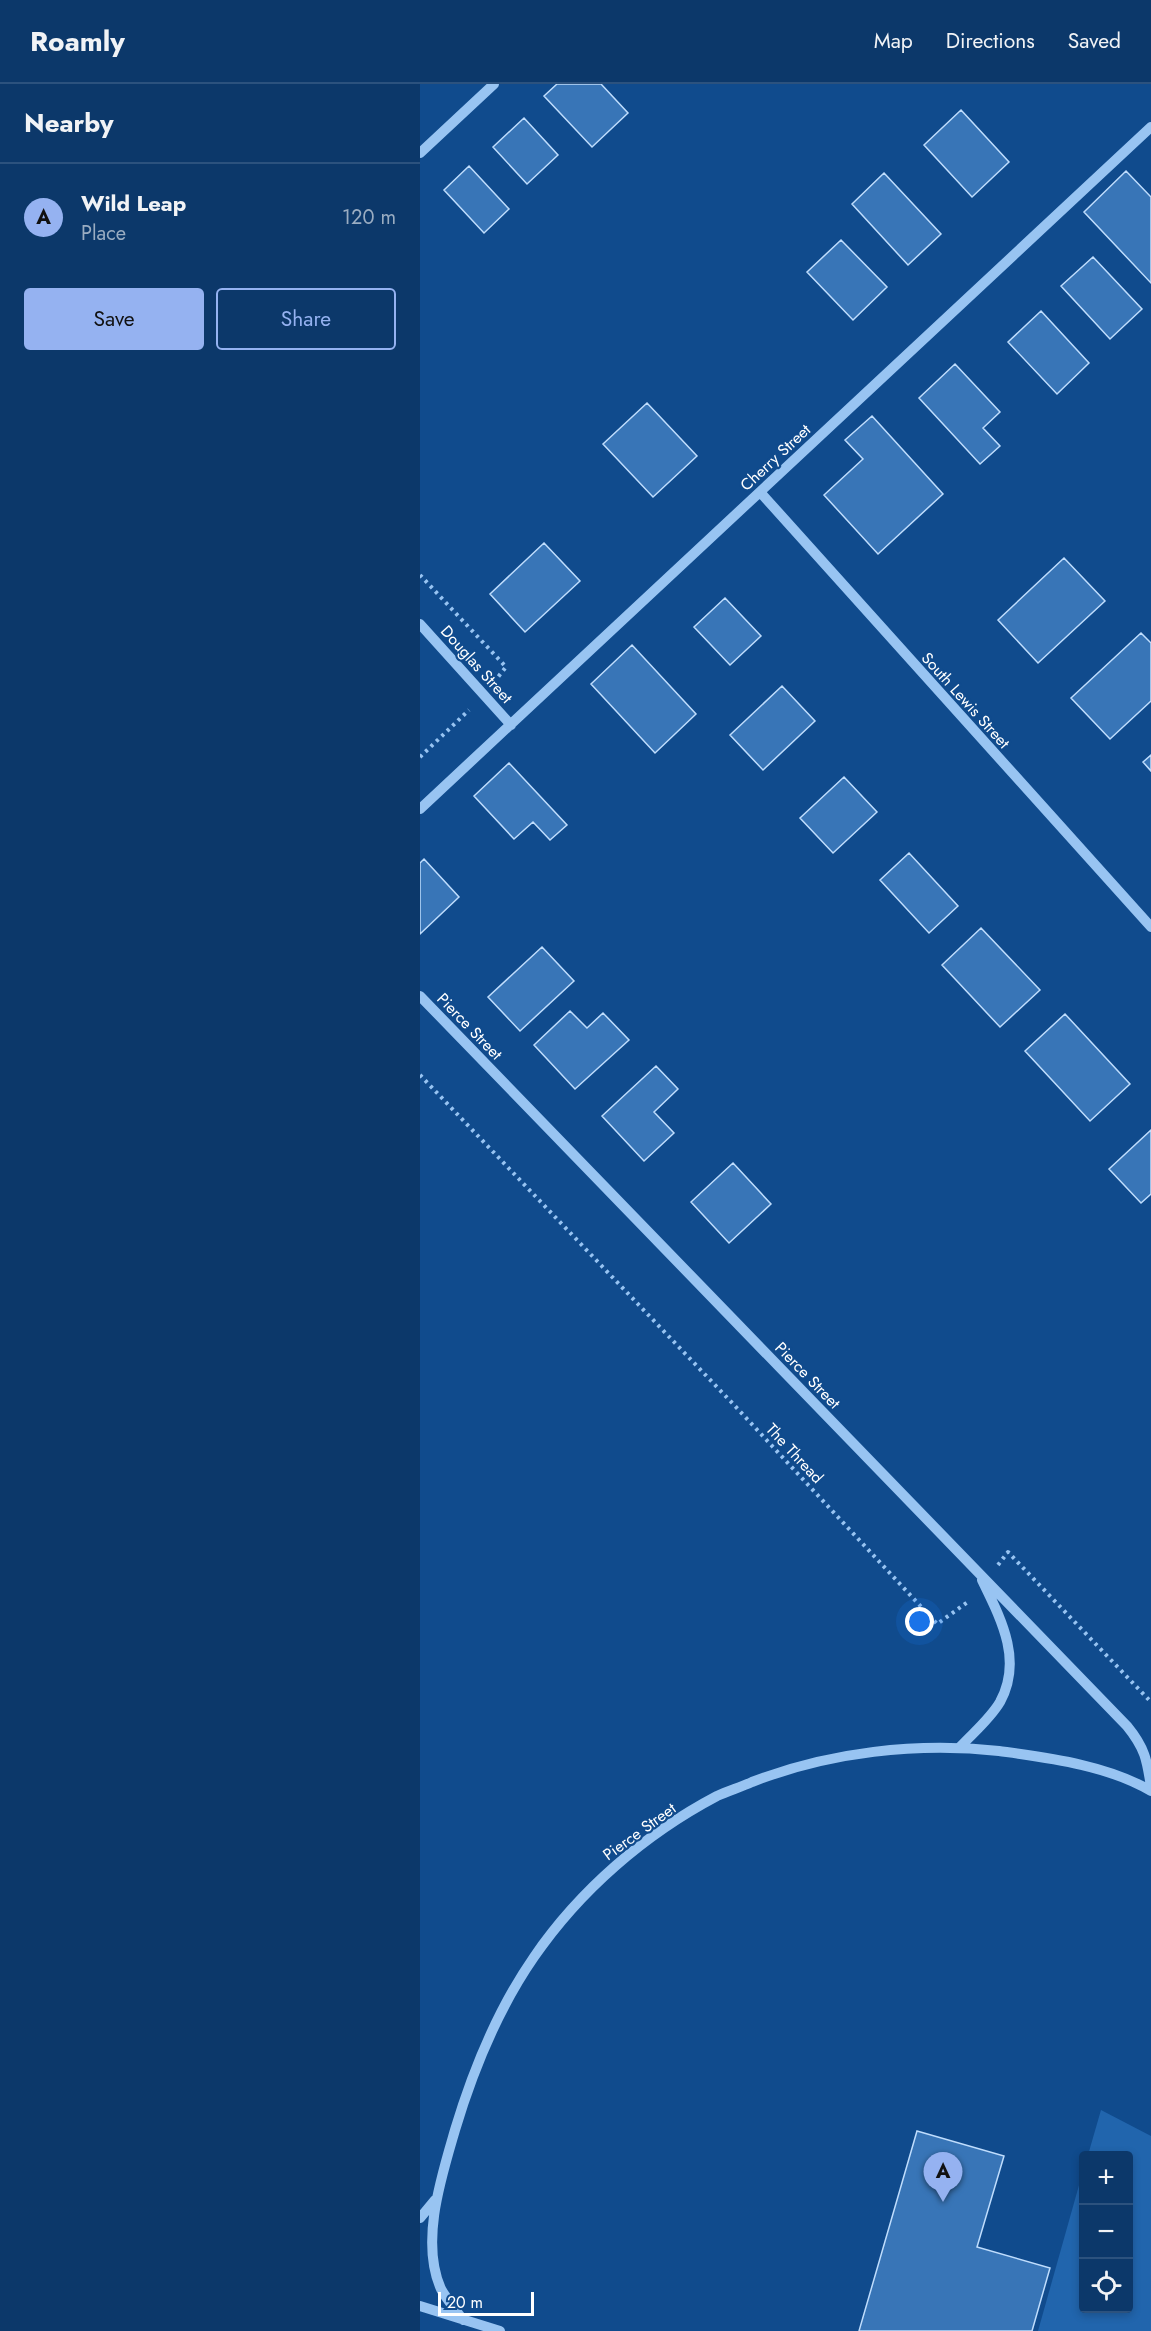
<!DOCTYPE html>
<html lang="en">
<head>
<meta charset="utf-8">
<style>
	body { margin:0; font-family:Jost,sans-serif; background:#1a4372; color:#f1f3f6 }
	.controls { position:absolute; right:18px; bottom:18px; display:grid; overflow:hidden; border-radius:6px; box-shadow:0 3px 9px #0003 }
	.controls button { width:54px; height:54px; display:grid; place-items:center; padding:0; border:0; border-bottom:2px solid #2c527e; background:#0c386a; color:#f1f3f6; font:30px sans-serif }
	.scale { position:absolute; left:18px; bottom:15px; width:96px; box-sizing:border-box; padding-left:6px; border:3px solid #fff; border-top:0; font-size:16px; line-height:21px; white-space:nowrap; color:#fff; -webkit-text-stroke:4px #104b8d; paint-order:stroke }
	.you { position:absolute; left:500px; top:1538px; width:21px; height:21px; margin:-15px; border:4px solid #fff; border-radius:50%; background:#1a73e8; box-shadow:0 0 0 9px #1a73e833 }
	.badge { display:grid; place-items:center; width:39px; height:39px; border-radius:50%; background:#95b2f1; color:#111; font-size:20px; font-weight:700 }
	.pin { position:absolute; translate:-50% -50px; filter:drop-shadow(0 2px 3px #0008) }
	.pin::after { content:''; position:absolute; top:32px; width:21px; height:18px; background:inherit; clip-path:polygon(0 0,100% 0,50% 100%) }
	.list { margin:0; padding:0; list-style:none }
	h2 { display:flex; justify-content:space-between; align-items:center; height:78px; margin:0; padding:0 24px; font-size:26px }
	h2 small { font-size:20px; font-weight:400; color:#9aacc1 }
	.list li { display:grid; grid-template-columns:39px 1fr auto; gap:18px; align-items:center; box-sizing:border-box; height:108px; padding:0 24px; border-top:2px solid #2c527e }
	.list b { display:block; font-size:22px; white-space:nowrap }
	.list p { margin:0; font-size:20px; white-space:nowrap; color:#9aacc1 }
	.list em { font-size:20px; font-style:normal; color:#9aacc1 }
	.actions { display:flex; gap:12px; padding:18px 24px }
	.actions a { flex:1; padding:14px 0; border:2px solid #95b2f1; border-radius:6px; text-align:center; font-size:21px; color:#95b2f1 }
	.actions .main { background:#95b2f1; color:#111 }
	.icon { flex:none; width:33px; height:33px; fill:none; stroke:currentColor; stroke-width:2; stroke-linecap:round; stroke-linejoin:round }
	.map { position:relative; flex:none; width:731px; height:2247px; overflow:hidden }
	header { display:flex; align-items:center; gap:36px; box-sizing:border-box; height:84px; padding:0 30px; background:#0c386a; border-bottom:2px solid #2c527e }
	header strong { font-size:28px }
	nav { display:flex; gap:33px; margin-inline-start:auto; font-size:21px }
	main { display:flex }
	aside { flex:1; background:#0c386a }
	.map>svg:first-child { display:block }
	.green { fill:#2165ad }
	.building { fill:#3875b7; stroke:#bfddfd; stroke-width:1.5 }
	.lines { fill:none; stroke-linecap:round; stroke-linejoin:round }
	.path { stroke:#98c4f2; stroke-width:4; stroke-dasharray:3 4.5; stroke-linecap:butt }
	.minor { stroke:#98c4f2; stroke-width:10 }
	.labels { text-anchor:middle; stroke-width:4.5; stroke-linejoin:round; paint-order:stroke }
	.street-label { font-size:16px; fill:#fff; stroke:#104b8d }
</style>
</head>
<body>
<header>
<strong>Roamly</strong>
<nav><a>Map</a><a>Directions</a><a>Saved</a></nav>
</header>
<main>
<aside>
<h2>Nearby<small></small></h2>
<ul class="list">
<li><span class="badge">A</span><div><b>Wild Leap</b><p>Place</p></div><em>120 m</em></li>
</ul>
<div class="actions"><a class="main">Save</a><a>Share</a></div>
</aside>
<div class="map">
<svg width="731" height="2247" viewBox="0 0 731 2247">
	<rect width="100%" height="100%" fill="#104b8d"/>
	<path class="green" d="M681,2026L731,2052V2247H618L663,2087L664,2224H708V2072L668,2071Z"/>
	<path class="building" d="M137,0H181L208,29L172,63L124,12Z
		M541,26L589,78L552,113L504,61Z
		M104,34L138,71L107,100L73,63Z
		M49,82L89,125L64,149L24,106Z
		M706,87L731,113V199L664,128Z
		M464,89L521,150L488,181L432,120Z
		M421,156L467,203L433,236L387,188Z
		M673,173L722,225L690,255L641,202Z
		M621,227L669,279L637,310L588,258Z
		M535,280L580,328L563,344L580,362L560,380L499,314Z
		M227,319L277,372L233,413L183,360Z
		M452,332L523,410L458,470L404,411L443,375L425,356Z
		M124,459L160,497L105,548L70,510Z
		M644,474L685,517L618,579L578,536Z
		M305,514L341,552L310,581L274,543Z
		M721,549L731,559V617L690,655L651,614Z
		M212,561L276,630L235,669L171,600Z
		M362,602L395,637L343,686L310,651Z
		M731,671V687L723,678Z
		M89,679L147,741L130,756L113,738L94,755L54,712Z
		M424,693L457,728L413,769L380,734Z
		M489,769L538,822L509,849L460,796Z
		M4,775L39,813L0,850V779Z
		M561,844L620,906L580,943L522,881Z
		M122,863L154,897L100,947L68,913Z
		M150,927L167,944L183,929L209,956L155,1005L114,961Z
		M645,930L710,1000L670,1037L605,967Z
		M236,982L258,1005L234,1028L254,1049L224,1077L182,1032Z
		M731,1046V1110L721,1119L689,1085Z
		M313,1079L351,1120L309,1159L271,1118Z
		M497,2047L584,2072L557,2163L630,2184L612,2247H439Z"/>
	<g class="lines">
		<path class="path" d="M0,491L86,583L78,593
			M0,673L49,626
			M0,991L315,1322L517,1540L549,1517
			M578,1481L588,1468L731,1618"/>
		<path class="minor" d="M0,69L74,0
			M340,408L731,843
			M0,540L91,641
			M0,725L731,43
			M0,912L707,1642C725,1664 727,1676 731,1703
			M540,1663C553,1649 570,1635 580,1618C603,1576 581,1535 562,1496
			M0,2134L15,2116
			M0,2222L80,2247
			M43,2236C36,2226 27,2216 21,2205C0,2158 21,2094 35,2046C53,1986 78,1925 114,1873C160,1806 225,1750 297,1712C308,1707 321,1703 332,1698C409,1668 497,1658 579,1667C629,1674 687,1681 731,1707"/>
	</g>
	<g class="labels">
		<g class="street-label">
			<text transform="translate(355 373) rotate(-43)" y="6">Cherry Street</text>
			<text transform="translate(57 580) rotate(48)" y="6">Douglas Street</text>
			<text transform="translate(546 616) rotate(48)" y="6">South Lewis Street</text>
			<text transform="translate(50 942) rotate(46)" y="6">Pierce Street</text>
			<text transform="translate(388 1291) rotate(46)" y="6">Pierce Street</text>
			<text transform="translate(375 1369) rotate(47)" y="6">The Thread</text>
			<text transform="translate(219 1747) rotate(-36)" y="6">Pierce Street</text>
		</g>
	</g>
</svg>
<div class="controls">
<button>+</button>
<button>−</button>
<button><svg class="icon" aria-label="locate" viewBox="0 0 24 24"><circle cx="12" cy="12" r="6"/><path d="M12 2v4M12 18v4M2 12h4M18 12h4"/></svg></button>
</div>
<div class="scale">20 m</div>
<div class="you"></div>
<div class="pin badge" style="left:523px;top:2118px">A</div>
</div>
</main>
</body>
</html>
